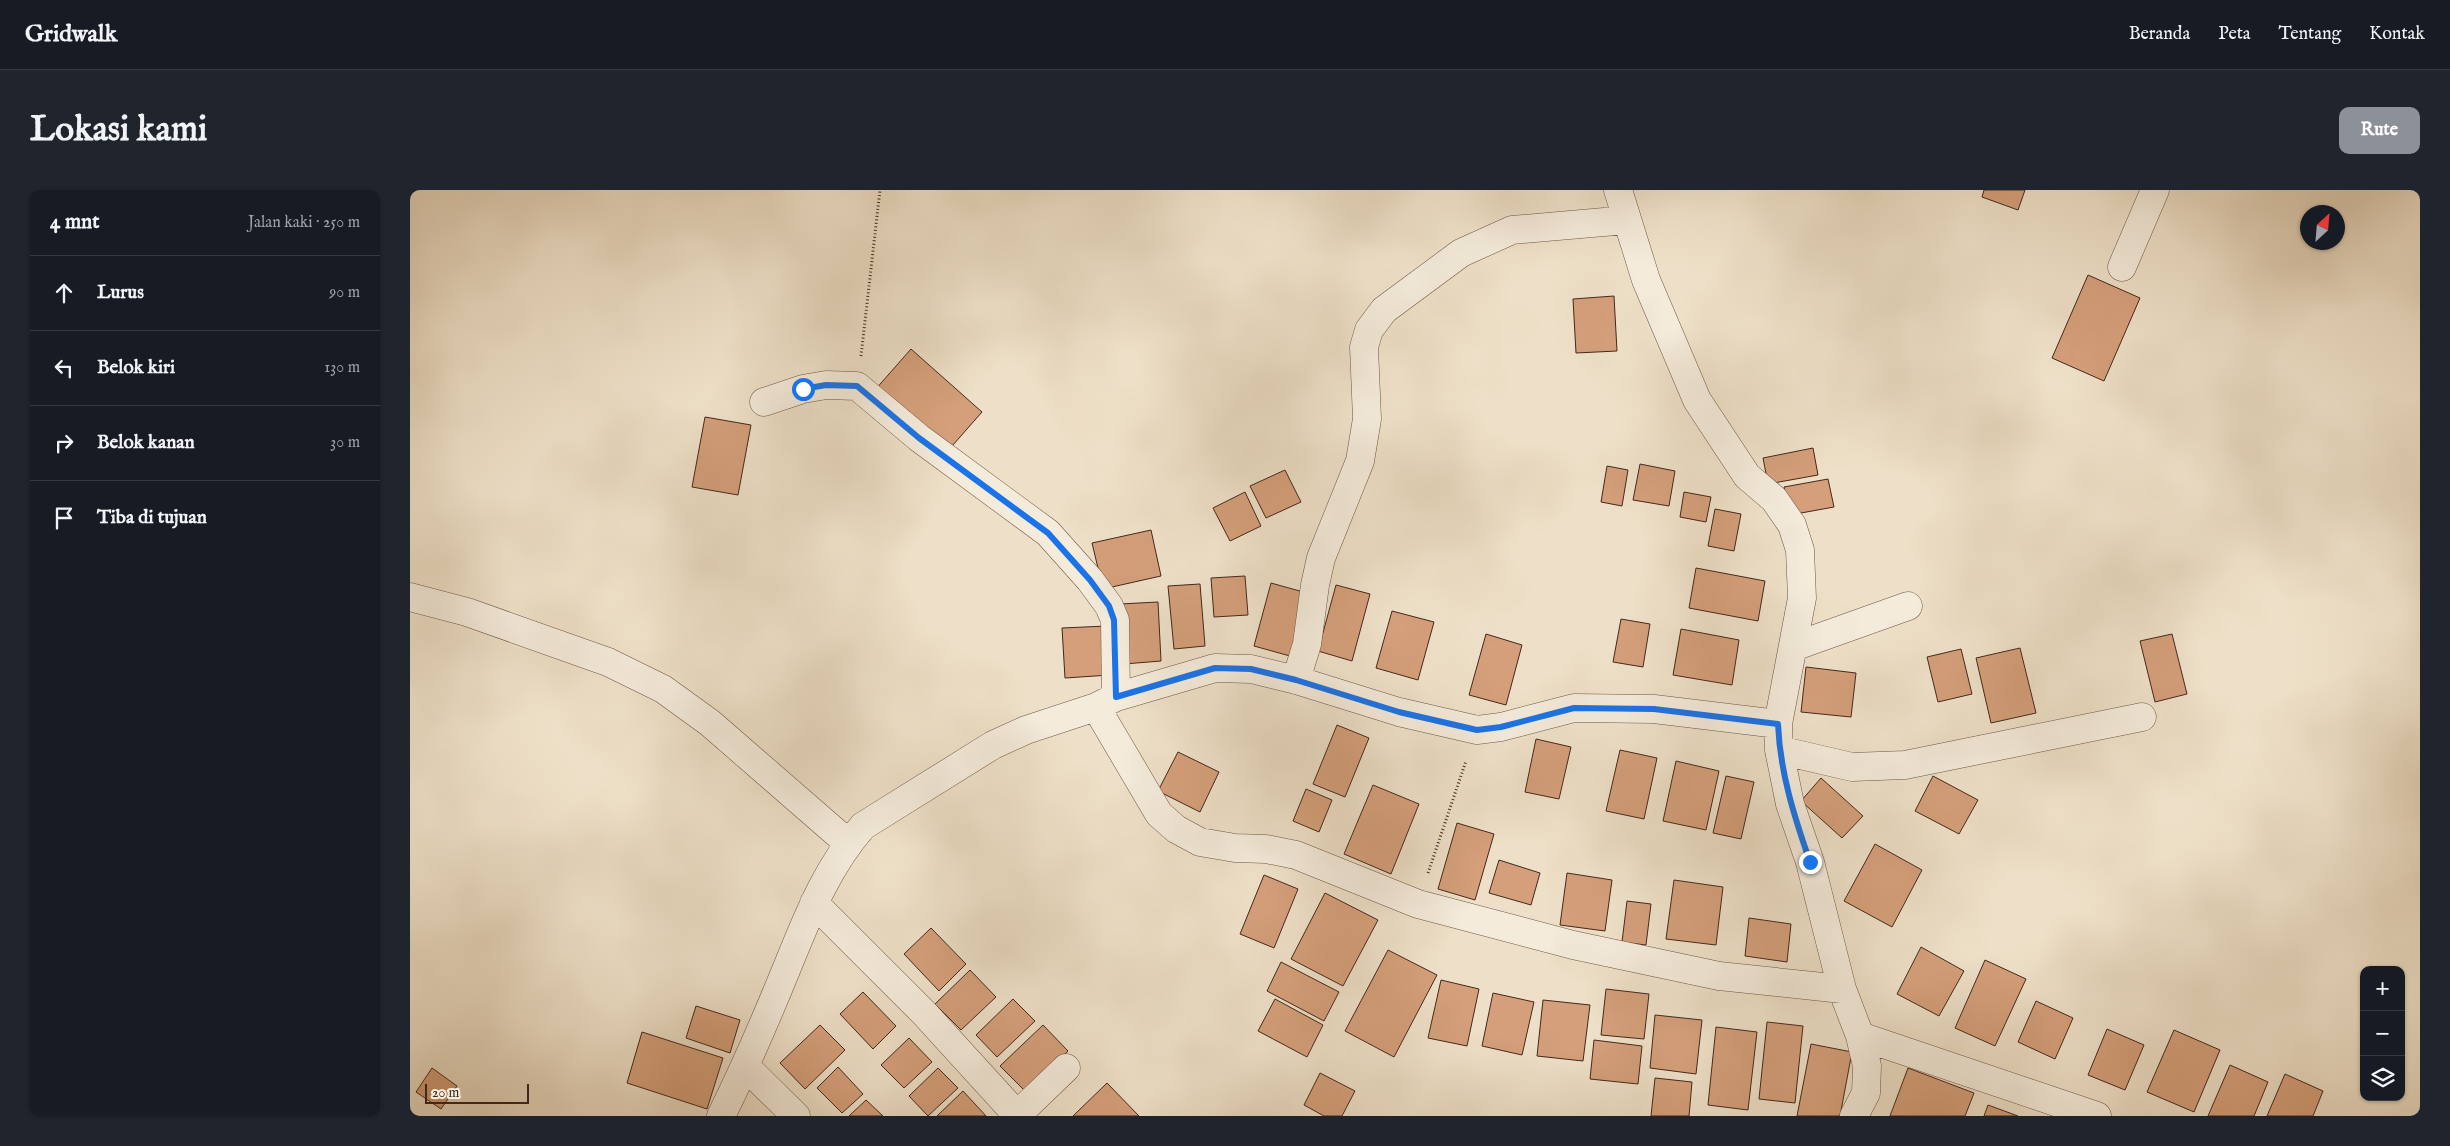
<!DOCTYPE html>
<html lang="id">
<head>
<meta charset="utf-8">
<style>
	body { margin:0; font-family:"IM FELL English",serif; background:#20242c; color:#f1f3f6 }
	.controls { position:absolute; right:15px; bottom:15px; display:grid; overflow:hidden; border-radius:10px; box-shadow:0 1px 4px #0004 }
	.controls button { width:45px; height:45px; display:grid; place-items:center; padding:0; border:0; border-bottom:1px solid #363941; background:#171b24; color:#f1f3f6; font:25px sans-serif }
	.compass { position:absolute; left:1890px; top:15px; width:45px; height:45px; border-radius:50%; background:#171b24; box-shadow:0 1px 4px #0004; rotate:26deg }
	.scale { position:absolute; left:15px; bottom:12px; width:104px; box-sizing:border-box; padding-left:5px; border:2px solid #44271c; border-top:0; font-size:14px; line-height:18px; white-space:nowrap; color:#44271c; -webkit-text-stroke:4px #f4ebdb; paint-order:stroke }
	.stop { position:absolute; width:15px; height:15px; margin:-11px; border:4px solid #1a73e8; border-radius:50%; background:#fff }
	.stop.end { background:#1a73e8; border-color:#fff; box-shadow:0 1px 5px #0008 }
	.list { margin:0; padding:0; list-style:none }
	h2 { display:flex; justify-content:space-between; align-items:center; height:65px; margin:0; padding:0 20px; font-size:21px }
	h2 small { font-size:16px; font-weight:400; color:#9ea1a6 }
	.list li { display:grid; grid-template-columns:32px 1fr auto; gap:15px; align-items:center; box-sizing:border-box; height:75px; padding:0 20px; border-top:1px solid #363941 }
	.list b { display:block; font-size:19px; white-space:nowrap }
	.list em { font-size:16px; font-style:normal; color:#9ea1a6 }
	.icon { flex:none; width:28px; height:28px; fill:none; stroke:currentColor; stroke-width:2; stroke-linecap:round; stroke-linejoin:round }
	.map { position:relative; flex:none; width:2010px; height:926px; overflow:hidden; border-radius:10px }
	header { display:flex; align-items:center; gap:30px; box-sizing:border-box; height:70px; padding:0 25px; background:#171b24; border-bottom:1px solid #363941 }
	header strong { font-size:24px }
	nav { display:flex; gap:28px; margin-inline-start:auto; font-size:18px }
	.intro { display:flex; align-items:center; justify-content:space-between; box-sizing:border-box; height:120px; padding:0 30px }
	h1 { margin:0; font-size:35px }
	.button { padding:12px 22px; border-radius:10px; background:#8c9099; color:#fff; font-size:18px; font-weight:700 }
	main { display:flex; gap:30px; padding:0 30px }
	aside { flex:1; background:#171b24; border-radius:10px; box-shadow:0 1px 4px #0004 }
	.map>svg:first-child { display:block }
	.building { fill:#d49f7a; stroke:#44271c }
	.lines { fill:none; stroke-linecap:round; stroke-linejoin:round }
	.minor-casing { stroke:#6e5547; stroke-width:29 }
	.path { stroke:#44271c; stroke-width:3; stroke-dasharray:1 2.5; stroke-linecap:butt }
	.minor { stroke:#f4ebdb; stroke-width:28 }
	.route { stroke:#1a73e8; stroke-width:6 }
</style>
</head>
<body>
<header>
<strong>Gridwalk</strong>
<nav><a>Beranda</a><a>Peta</a><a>Tentang</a><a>Kontak</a></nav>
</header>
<div class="intro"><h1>Lokasi kami</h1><a class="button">Rute</a></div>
<main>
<aside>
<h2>4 mnt<small>Jalan kaki · 250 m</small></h2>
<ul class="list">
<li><svg class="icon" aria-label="ahead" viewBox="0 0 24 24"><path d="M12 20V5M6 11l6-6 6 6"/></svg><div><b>Lurus</b></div><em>90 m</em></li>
<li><svg class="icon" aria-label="left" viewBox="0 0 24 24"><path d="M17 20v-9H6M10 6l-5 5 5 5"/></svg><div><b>Belok kiri</b></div><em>130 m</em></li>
<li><svg class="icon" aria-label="right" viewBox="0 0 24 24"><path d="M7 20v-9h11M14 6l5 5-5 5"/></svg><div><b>Belok kanan</b></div><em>30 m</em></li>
<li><svg class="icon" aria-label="arrive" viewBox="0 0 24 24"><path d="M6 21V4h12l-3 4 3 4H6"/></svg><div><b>Tiba di tujuan</b></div></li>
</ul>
</aside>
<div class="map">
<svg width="2010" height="926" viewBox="0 0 2010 926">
	<rect width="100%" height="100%" fill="#eee0c8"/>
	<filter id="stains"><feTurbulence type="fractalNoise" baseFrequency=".004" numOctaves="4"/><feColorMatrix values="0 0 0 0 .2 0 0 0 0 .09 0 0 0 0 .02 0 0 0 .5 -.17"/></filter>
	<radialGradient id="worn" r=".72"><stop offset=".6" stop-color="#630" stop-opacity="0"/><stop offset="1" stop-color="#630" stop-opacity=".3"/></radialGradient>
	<path class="building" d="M1574,0H1615L1608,20L1572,7Z
		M1678,85L1730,108L1694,191L1642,168Z
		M1204,106L1207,161L1166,163L1163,109Z
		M501,159L572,222L535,264L464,201Z
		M295,227L341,235L328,305L282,297Z
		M1403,258L1408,285L1358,294L1353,268Z
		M1230,274L1265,281L1259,316L1223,310Z
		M1197,276L1218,280L1212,316L1191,312Z
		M875,280L891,312L856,328L840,296Z
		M1418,289L1424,317L1380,325L1374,297Z
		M835,302L851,336L820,351L803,318Z
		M1274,302L1301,307L1296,332L1270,327Z
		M1305,319L1331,324L1324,361L1298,356Z
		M741,340L751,386L693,399L682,353Z
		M1286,378L1355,391L1348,431L1279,418Z
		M835,386L838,425L804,427L801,388Z
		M861,393L897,403L880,466L844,456Z
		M790,394L795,456L764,459L758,396Z
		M926,395L960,404L942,471L908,461Z
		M748,412L751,471L714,474L710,414Z
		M982,421L1024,432L1008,490L966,478Z
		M1211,429L1240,434L1233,477L1203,472Z
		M697,436L700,485L655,488L652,438Z
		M1271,439L1329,450L1322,495L1263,485Z
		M1076,444L1112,455L1096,515L1059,505Z
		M1762,444L1777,504L1745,512L1730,451Z
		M1610,458L1626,523L1581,533L1566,468Z
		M1551,459L1562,504L1528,512L1517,467Z
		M1396,477L1446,483L1441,527L1391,522Z
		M927,535L959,548L935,607L903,594Z
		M1126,549L1161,557L1149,609L1115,602Z
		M1210,560L1247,568L1234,629L1196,621Z
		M768,562L809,582L790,622L748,601Z
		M1266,571L1309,581L1296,640L1253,631Z
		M1316,586L1344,592L1331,649L1303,643Z
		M1523,586L1568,610L1549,644L1505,621Z
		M1411,588L1453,626L1432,648L1391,611Z
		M963,595L1009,614L981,684L934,664Z
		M896,599L922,610L909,642L883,631Z
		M1047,633L1084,644L1065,710L1028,699Z
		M1465,654L1512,680L1482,737L1434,711Z
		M1089,670L1130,683L1121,715L1079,703Z
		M1157,683L1202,690L1195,741L1150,735Z
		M854,685L888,699L864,758L830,744Z
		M1264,690L1313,697L1306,755L1256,749Z
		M915,703L968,730L933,796L881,769Z
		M1217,711L1241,714L1236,755L1212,752Z
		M1339,728L1381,734L1377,772L1335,766Z
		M521,738L556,774L529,801L494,764Z
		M1511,757L1554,781L1529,826L1487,804Z
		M978,760L1027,785L984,867L935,841Z
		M1575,770L1616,789L1585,856L1545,838Z
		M871,772L929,802L914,831L857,801Z
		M560,780L586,807L551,840L525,814Z
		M1031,790L1069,799L1057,856L1018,848Z
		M1196,799L1239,804L1234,849L1191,845Z
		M453,802L486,836L463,859L430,824Z
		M1083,803L1124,812L1112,865L1072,856Z
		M603,809L625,831L587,867L566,845Z
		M865,809L913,835L897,867L848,841Z
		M1133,810L1180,815L1173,871L1127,866Z
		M1626,811L1663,828L1645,869L1608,852Z
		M286,816L330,830L320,863L276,848Z
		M1245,825L1292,830L1286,884L1240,878Z
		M1357,832L1393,836L1385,913L1349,909Z
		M410,835L435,860L395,899L370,873Z
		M633,835L658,861L616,902L590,876Z
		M1306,837L1347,842L1338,920L1298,915Z
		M1697,839L1734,855L1715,900L1678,885Z
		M1764,840L1810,860L1784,922L1737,902Z
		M232,842L313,868L297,919L217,893Z
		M499,848L522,872L494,898L471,875Z
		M1184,850L1232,856L1228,894L1180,889Z
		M1401,854L1442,862L1430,926H1387Z
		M1820,875L1858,892L1844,926H1798Z
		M428,877L453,904L432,923L407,898Z
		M22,878L47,896L31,919L6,902Z
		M528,878L548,898L518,926L499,906Z
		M1498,878L1564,903L1555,926H1480Z
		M910,883L945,901L932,926H914L894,915Z
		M1875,884L1913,901L1903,926H1857Z
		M1245,888L1282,892L1279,926H1241Z
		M697,893L729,926H663Z
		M553,901L576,926H527Z
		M456,910L473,926H439Z
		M1578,915L1608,926H1574Z"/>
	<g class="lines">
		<defs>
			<path id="minor" d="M1208,0L1236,90L1287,210L1337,286L1364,309L1382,335L1390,360L1392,408L1368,534L1369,560L1380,614L1400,672L1432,799L1450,846L1457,876L1456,903L1444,926
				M1712,77L1745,0
				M354,212L393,199L416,195L447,196L509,248L638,343L680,390L699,416L705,430L706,507
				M0,407L57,422L198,472L253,499L300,533L438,653
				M1383,457L1498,416
				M886,490L897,454L905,395L911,368L950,271L957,229L954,157L959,140L974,120L1051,63L1102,40L1217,30
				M686,517L749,624L766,639L790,652L825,658L856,659L886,665L1008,714L1163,755L1309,786L1432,799
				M1369,560L1442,577L1495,575L1732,527
				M404,713L515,824L607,925
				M1450,846L1687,926
				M336,877L386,926
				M311,926C335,878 356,829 376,780C397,729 416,678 453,636L583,555L616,540L686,517L706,507L805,478L841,479L886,490L989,522L1067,540L1091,537L1164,518L1244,519L1368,534
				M606,926L656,878"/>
		</defs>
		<use href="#minor" class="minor-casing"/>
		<path class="path" d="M451,166L470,0
			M1018,683L1056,571"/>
		<use href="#minor" class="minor"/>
	</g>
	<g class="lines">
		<path class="route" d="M393,199L416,195L447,196L509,248L638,343L680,390L699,416L704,430L706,507L805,478L841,479L886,490L989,522L1067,540L1091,537L1164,518L1244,519L1368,534C1370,582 1384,626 1400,672"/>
	</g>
	<rect width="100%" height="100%" filter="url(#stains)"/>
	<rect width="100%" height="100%" fill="url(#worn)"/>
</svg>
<div class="controls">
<button>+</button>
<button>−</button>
<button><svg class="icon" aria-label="layers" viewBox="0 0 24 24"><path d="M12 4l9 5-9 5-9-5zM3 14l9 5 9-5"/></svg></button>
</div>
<svg class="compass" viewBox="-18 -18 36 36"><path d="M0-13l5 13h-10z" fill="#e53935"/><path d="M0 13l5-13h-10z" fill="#9ea1a6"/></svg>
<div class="scale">20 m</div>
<div class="stop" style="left:393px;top:199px"></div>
<div class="stop end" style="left:1400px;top:672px"></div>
</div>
</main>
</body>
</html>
